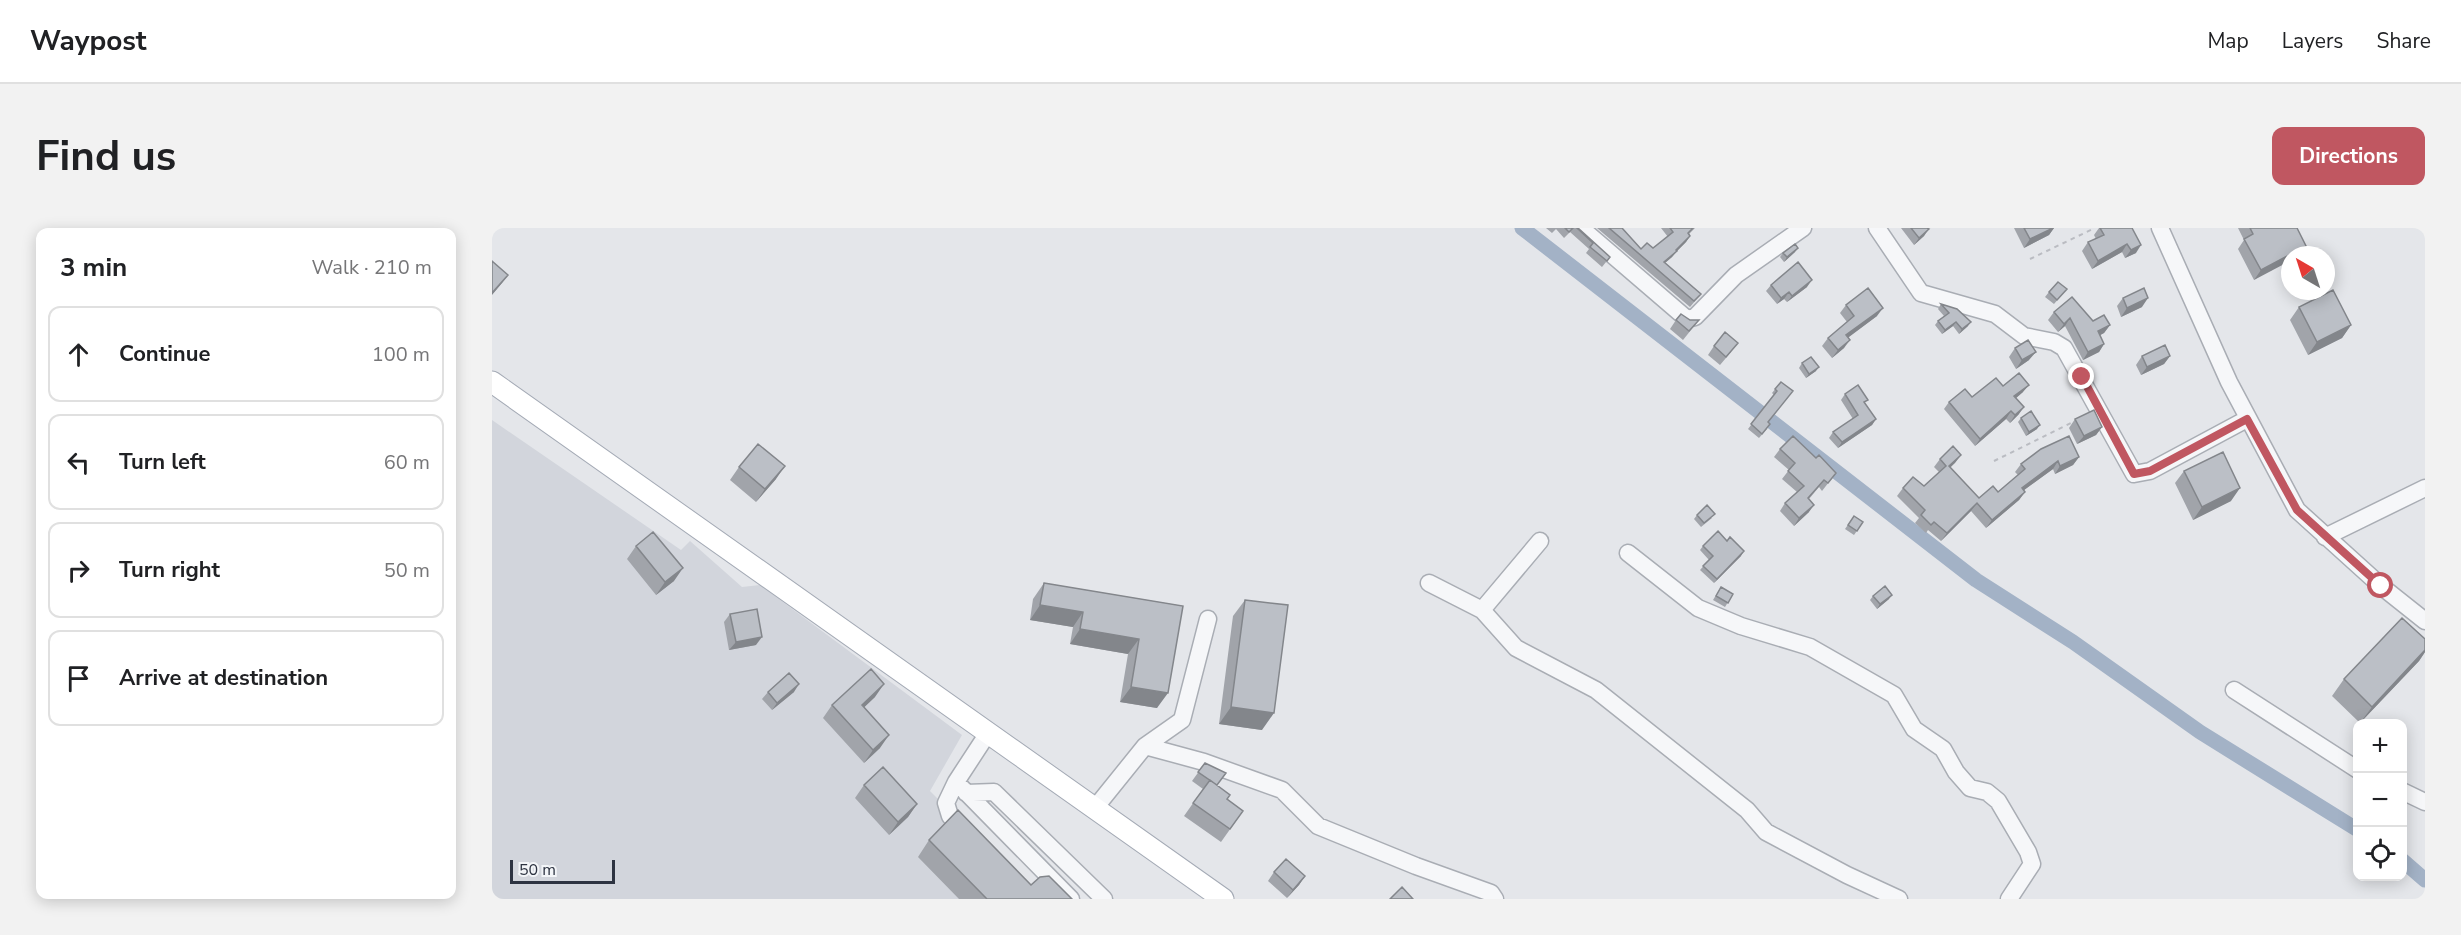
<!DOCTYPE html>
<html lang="en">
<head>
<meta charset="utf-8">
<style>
	body { margin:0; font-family:"Nunito Sans",sans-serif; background:#f2f2f2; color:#202124 }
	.controls { position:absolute; right:18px; bottom:18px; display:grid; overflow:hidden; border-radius:12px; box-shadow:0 3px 15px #0003 }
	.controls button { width:54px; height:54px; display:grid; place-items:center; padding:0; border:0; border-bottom:2px solid #e0e0e0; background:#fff; color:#202124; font:30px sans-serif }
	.compass { position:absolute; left:1789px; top:18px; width:54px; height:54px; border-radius:50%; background:#fff; box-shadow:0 3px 15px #0003; rotate:321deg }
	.scale { position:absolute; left:18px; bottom:15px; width:105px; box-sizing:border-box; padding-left:6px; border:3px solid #2d3341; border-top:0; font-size:16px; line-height:21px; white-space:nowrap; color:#2d3341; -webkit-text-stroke:4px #f3f5f8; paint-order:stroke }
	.stop { position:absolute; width:18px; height:18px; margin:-14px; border:4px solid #c05761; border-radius:50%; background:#fff }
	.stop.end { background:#c05761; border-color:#fff; box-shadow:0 2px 6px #0008 }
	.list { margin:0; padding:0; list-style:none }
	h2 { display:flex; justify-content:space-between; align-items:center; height:78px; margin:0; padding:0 24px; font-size:26px }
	h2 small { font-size:20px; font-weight:400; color:#757577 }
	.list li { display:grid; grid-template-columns:39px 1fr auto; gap:18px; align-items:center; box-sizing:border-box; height:96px; margin:0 12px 12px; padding:0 12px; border:2px solid #e0e0e0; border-radius:12px }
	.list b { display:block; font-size:22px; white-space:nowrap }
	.list em { font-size:20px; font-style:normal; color:#757577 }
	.icon { flex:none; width:33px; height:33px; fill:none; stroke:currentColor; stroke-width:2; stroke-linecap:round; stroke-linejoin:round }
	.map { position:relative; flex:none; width:1933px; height:671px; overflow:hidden; border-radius:12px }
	header { display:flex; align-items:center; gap:36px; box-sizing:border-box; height:84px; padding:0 30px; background:#fff; border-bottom:2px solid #e0e0e0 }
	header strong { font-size:28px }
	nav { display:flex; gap:33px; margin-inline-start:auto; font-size:21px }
	.intro { display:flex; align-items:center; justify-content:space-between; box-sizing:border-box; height:144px; padding:0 36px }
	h1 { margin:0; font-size:42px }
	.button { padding:15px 27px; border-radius:12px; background:#c05761; color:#fff; font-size:21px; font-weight:700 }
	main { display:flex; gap:36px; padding:0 36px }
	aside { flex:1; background:#fff; border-radius:12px; box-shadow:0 3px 15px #0003 }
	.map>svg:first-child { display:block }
	.built { fill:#d2d5dc }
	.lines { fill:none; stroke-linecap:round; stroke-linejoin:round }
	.canal { stroke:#a3b2c6; stroke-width:15 }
	.minor-casing { stroke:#a9adb4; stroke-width:19 }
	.major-casing { stroke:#a4aab5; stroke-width:23 }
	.path { stroke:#babcc2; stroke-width:2; stroke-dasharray:4.5 4.5; stroke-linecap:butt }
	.minor { stroke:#f6f7f9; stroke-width:16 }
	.major { stroke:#fff; stroke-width:21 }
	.wall { fill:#a1a4aa }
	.shaded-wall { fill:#83868b }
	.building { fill:#bbbfc6; stroke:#83868b; stroke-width:1.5 }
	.route { stroke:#c05761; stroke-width:8 }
</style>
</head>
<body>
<header>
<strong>Waypost</strong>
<nav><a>Map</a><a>Layers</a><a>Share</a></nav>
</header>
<div class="intro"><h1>Find us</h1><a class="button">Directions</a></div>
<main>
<aside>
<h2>3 min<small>Walk · 210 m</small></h2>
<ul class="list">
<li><svg class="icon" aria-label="ahead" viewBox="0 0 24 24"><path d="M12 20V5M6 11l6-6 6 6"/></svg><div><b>Continue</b></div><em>100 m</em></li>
<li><svg class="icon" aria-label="left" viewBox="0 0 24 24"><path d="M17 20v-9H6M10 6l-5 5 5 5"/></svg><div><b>Turn left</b></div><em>60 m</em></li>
<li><svg class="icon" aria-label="right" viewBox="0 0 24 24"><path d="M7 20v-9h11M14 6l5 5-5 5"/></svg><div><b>Turn right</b></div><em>50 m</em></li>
<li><svg class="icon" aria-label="arrive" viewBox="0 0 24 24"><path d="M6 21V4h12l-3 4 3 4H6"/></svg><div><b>Arrive at destination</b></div></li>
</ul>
</aside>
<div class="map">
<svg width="1933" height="671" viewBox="0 0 1933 671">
	<rect width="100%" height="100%" fill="#e4e6ea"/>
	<path class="built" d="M0,192L189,322L198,313L250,359L268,357L470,507L438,563L546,671H0Z"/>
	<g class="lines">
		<path class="canal" d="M1030,0L1484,352L1581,414L1708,504L1866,602
			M1910,632L1933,652"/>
		<defs>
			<path id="minor" d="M1089,0L1195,91L1203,89L1244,47L1311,0
				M1385,0L1429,65L1503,86L1532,108L1562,114L1572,120L1642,246L1658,243L1755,191
				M1668,0L1737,154L1805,282L1889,358L1933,393
				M1833,309L1933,260
				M1136,325L1206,380L1249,398L1318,419L1402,467L1422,501L1451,521L1464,544L1478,560L1495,564L1506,573L1536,624L1540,636L1517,671
				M937,355L990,382L1024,420L1104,462L1255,582L1274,604L1355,647L1407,671
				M990,382L1048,313
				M1742,462L1866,542
				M496,505L464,554L579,671
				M653,518L712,534L790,562L826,598L924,638L999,665L1003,671
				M464,554L454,575L458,588L474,604
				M1910,563L1933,574
				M474,565L502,564L612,671
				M603,580L653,518L690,492L716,391"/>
			<path id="major" d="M0,154L731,671"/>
		</defs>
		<use href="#minor" class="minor-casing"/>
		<use href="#major" class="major-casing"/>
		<path class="path" d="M1538,31L1603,0
			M1502,233L1583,193"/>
		<use href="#minor" class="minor"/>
		<use href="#major" class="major"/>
	</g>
	<path class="wall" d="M1054,0H1086L1118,29L1110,39L1094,25L1097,21L1078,4L1072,10L1064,1L1060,5Z
		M1105,0H1130L1149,21L1161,20L1176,9L1169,0H1203L1197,6L1198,8L1194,14L1185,23L1180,29L1173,35L1209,66L1198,79Z
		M1409,0H1435L1432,8L1422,17Z
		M1522,0H1562L1557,7L1532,20Z
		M1607,0H1640L1644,25L1633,30L1630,24L1600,41L1590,23L1596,14L1604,11L1602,7Z
		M1746,0H1805L1814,18L1808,27H1798L1762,52L1746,21L1752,12Z
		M1303,24L1292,34L1288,29L1291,25Z
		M1279,57L1315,59L1295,74L1292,71L1285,76L1274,63Z
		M1575,61L1562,76L1553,69L1557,64Z
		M1631,70L1650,79L1629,89L1625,78Z
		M1449,76L1476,98L1467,106L1461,98L1450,106L1443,97L1446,93L1452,88L1446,81Z
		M1354,77L1385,88L1356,109L1352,120L1340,130L1330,118L1336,110L1355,94L1348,85Z
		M1807,79L1859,97L1850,110L1816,127L1798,92Z
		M1562,84L1618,97L1612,105L1608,107L1612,116L1607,124L1591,132L1573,98L1566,104L1556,92Z
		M1184,92H1207L1191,112L1178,101Z
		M1222,118L1239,124L1228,137L1216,127Z
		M1523,120L1537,132L1524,141L1517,129Z
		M1650,128H1678L1672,136L1649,147L1644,137Z
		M1310,135L1324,143L1314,150L1307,140Z
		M1289,154L1276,195L1275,201L1267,210L1256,201L1282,167L1280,165Z
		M1511,158L1531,164L1524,170L1527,186L1518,195L1514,191L1483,218L1452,181L1457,174L1480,169Z
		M1353,166L1373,176L1384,191L1380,197L1346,220L1337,210L1341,204L1361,191L1349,172Z
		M1529,190L1545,201L1534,208L1526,194Z
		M1583,191L1610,199L1604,207L1585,216L1577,200Z
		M1288,221L1324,230L1344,245L1330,263L1327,259L1317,271V284L1302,298L1288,283L1293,275L1305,264L1290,251L1297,242L1282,229Z
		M1469,227L1458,240L1487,270L1506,264L1526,247L1523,244L1529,236L1587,229L1581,237L1563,246L1561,241L1532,262L1533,264L1527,272L1494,300L1479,283L1449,313L1436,302L1434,305L1423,295L1427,290L1405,268L1411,260L1432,258L1447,244L1442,239L1448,231Z
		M247,239L284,251L264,274L238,252Z
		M1692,243L1739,273L1701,292L1683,255Z
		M1205,287L1220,290L1209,299L1202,291Z
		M1362,288L1371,294L1362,307L1353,301Z
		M144,318L182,353L164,367L135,331Z
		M1211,318L1249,328L1222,355L1208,342L1217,332L1208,322Z
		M552,355L691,378L665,480L628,474L636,426L578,416L581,399L538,392L541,371Z
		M1229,359L1241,366L1233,379L1221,372Z
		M1381,368L1397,371L1385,381L1378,372Z
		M753,372L770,502L727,496L741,388Z
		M238,386L264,417L237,422L232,394Z
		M1933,411V424L1927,433L1868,495L1840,468L1852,451Z
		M276,464H302L280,482L270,471Z
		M383,469L372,479L388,520L372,535L331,490L340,477Z
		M713,535L725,557L735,571L751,583L729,614L692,588L711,561L700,553Z
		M372,557L425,576L416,589L397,607L363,570Z
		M437,612L539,657L580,671H467L426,629Z
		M782,644L813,648L807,657L795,670L776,653Z"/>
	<path class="shaded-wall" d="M1561,0H1562L1557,7L1532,20L1538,11Z
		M1437,1L1432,8L1422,17L1427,10Z
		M1198,8L1194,14L1182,26L1185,23L1180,29L1167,40L1172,34Z
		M1635,16L1630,24L1600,41L1606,33Z
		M1649,17L1644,25L1633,30L1639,22Z
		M1814,18L1808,27H1798Z
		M1306,20L1303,24L1292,34L1295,29Z
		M1798,27V33L1762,52L1769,42Z
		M16,47L10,55L0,67V65Z
		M1320,52L1315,59L1295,74L1300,68Z
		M1297,64L1292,71L1285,76L1289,70Z
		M1656,70L1650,79L1629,89L1635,80Z
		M1391,80L1385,88L1349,115L1354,107Z
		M1578,90L1573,98L1566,104L1572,96Z
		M1464,94L1461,98L1450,106L1453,102Z
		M1479,94L1476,98L1467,106L1470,101Z
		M1618,97L1612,105L1601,111L1606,103Z
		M1859,97L1850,110L1816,127L1825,114Z
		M1358,112L1352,120L1340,130L1346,122Z
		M1612,116L1607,124L1591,132L1596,124Z
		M1544,124L1537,132L1524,141L1530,132Z
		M1678,128L1672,136L1649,147L1655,139Z
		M1327,139L1324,143L1314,150L1317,146Z
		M1537,157L1531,164L1517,176L1522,168Z
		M1532,179L1527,186L1518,195L1523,187Z
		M1519,183L1514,191L1483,218L1488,211Z
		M1384,191L1380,197L1346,220L1350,214Z
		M1548,197L1545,201L1534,208L1537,204Z
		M1610,199L1604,207L1585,216L1592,208Z
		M1469,227L1463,235L1451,246L1457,238Z
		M1587,229L1581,237L1563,246L1568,238Z
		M1566,233L1561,241L1524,268L1530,260Z
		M293,238L284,251L264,274L273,261Z
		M1748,260L1739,273L1701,292L1710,279Z
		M1533,264L1527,272L1494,300L1500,292Z
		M1485,275L1479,283L1449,313L1455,305Z
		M1322,277L1317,284L1302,298L1307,290Z
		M1252,323L1249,328L1222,355L1225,351Z
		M191,340L182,353L164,367L173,354Z
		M1400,367L1397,371L1385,381L1388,376Z
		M548,377L591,384L581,399L538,392Z
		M588,401L647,411L636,426L578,416Z
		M270,409L264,417L237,422L244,414Z
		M1933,422V424L1927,433L1868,495L1880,479Z
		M307,456L302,464L280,482L285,475Z
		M392,456L383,469L361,490L370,477Z
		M639,459L676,465L665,480L628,474Z
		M739,479L782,485L770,502L727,496Z
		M397,507L388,520L372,535L381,522Z
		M425,576L416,589L397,607L406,594Z
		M813,648L807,657L795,670L801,662Z"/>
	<path class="building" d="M1073,0H1081L1077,4Z
		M1085,0H1086L1118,29L1115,33L1098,19L1101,15Z
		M1117,0H1130L1149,21L1155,15L1161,20L1181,4L1178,0H1201L1196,5L1198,8L1184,22L1185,23L1172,34L1209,66L1202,73Z
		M1419,0H1435L1437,1L1427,10Z
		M1532,0H1561L1538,11Z
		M1608,0H1640L1649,17L1639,22L1635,16L1606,33L1596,14L1612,7Z
		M1758,0H1805L1814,18L1769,42L1752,11L1761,6Z
		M1303,16L1306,20L1295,29L1291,25Z
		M0,33L16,47L0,65Z
		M1306,34L1320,52L1300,68L1297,64L1289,70L1279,57Z
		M1566,54L1575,61L1565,72L1557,64Z
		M1376,60L1391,80L1354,107L1358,112L1346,122L1336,110L1362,88L1354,77Z
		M1652,60L1656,70L1635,80L1631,70Z
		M1841,62L1859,97L1825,114L1807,79Z
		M1580,69L1601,93L1612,87L1618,97L1606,103L1612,116L1596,124L1578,90L1572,96L1562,84Z
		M1449,76L1465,81L1479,94L1470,101L1464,94L1453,102L1446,93L1457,85Z
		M1189,86L1198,92H1207L1197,103L1184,92Z
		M1233,104L1246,115L1234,129L1222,118Z
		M1536,112L1544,124L1530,132L1523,120Z
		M1673,117L1678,128L1655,139L1650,128Z
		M1319,129L1327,139L1317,146L1310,135Z
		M1527,145L1537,157L1522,168L1532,179L1523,187L1519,183L1488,211L1457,174L1473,161L1480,169L1504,150L1511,158Z
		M1289,154L1301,163L1276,194L1278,196L1270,206L1259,196L1285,163L1283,161Z
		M1366,157L1376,172L1372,174L1384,191L1350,214L1341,204L1366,187L1353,166Z
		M1602,182L1610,199L1592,208L1583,191Z
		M1539,183L1548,197L1537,204L1529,190Z
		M1301,208L1324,230L1327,227L1344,245L1336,255L1332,252L1316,270L1322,277L1307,290L1293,275L1312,258L1296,243L1303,235L1288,221Z
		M1577,208L1587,229L1568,238L1566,233L1530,260L1533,264L1500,292L1485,275L1455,305L1442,294L1439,297L1429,287L1433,282L1411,260L1421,249L1432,258L1454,238L1448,231L1461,218L1469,227L1457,238L1487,270L1501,258L1506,264L1533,241L1529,236L1549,221Z
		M266,216L293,238L273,261L247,239Z
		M1731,224L1748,260L1710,279L1692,243Z
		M1215,277L1223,286L1212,295L1205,287Z
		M1362,288L1371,294L1365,303L1356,297Z
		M1226,303L1235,313L1238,309L1252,323L1225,351L1211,338L1221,328L1211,318Z
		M161,304L191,340L173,354L144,318Z
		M552,355L691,378L676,465L639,459L647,411L588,401L591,384L548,377Z
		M1393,358L1400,367L1388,376L1381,368Z
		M1229,359L1241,366L1236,375L1224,368Z
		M753,372L796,377L782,485L739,479Z
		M265,381L270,409L244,414L238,386Z
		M1910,390L1933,411V422L1880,479L1852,451Z
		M379,441L392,456L370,477L397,507L381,522L340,477Z
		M297,445L307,456L285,475L276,464Z
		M713,535L734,545L725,557L706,544Z
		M391,539L425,576L406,594L372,557Z
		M718,552L738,567L735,571L751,583L738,601L701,575Z
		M466,582L539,657L548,649L557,648L580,671H495L437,612Z
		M794,631L813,648L801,662L782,644Z
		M910,659L921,671H898Z"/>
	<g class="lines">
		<path class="route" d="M1590,149L1642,246L1658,243L1755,191L1805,282L1889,358"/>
	</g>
</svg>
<div class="controls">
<button>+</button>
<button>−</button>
<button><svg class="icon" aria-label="locate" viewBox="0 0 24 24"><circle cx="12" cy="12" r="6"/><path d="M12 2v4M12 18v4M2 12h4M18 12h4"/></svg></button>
</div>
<svg class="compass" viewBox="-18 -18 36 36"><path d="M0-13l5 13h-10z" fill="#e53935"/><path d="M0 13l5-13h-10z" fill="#757577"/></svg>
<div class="scale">50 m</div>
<div class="stop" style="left:1889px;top:358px"></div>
<div class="stop end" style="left:1590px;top:149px"></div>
</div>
</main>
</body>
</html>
